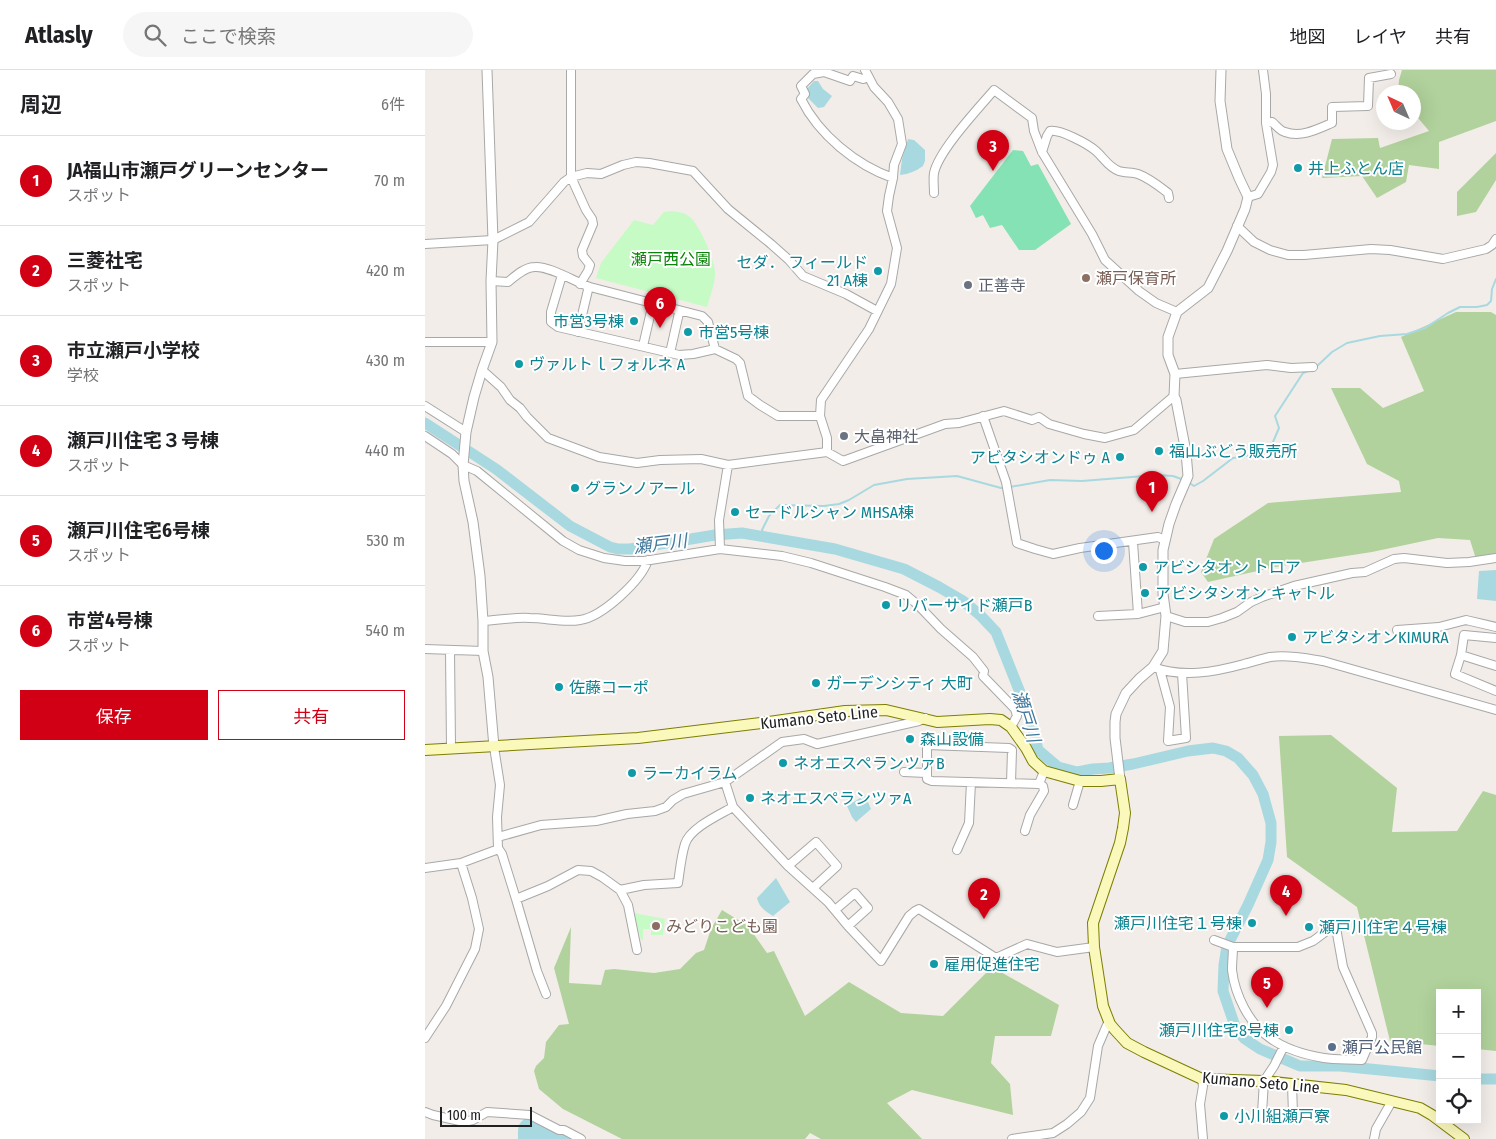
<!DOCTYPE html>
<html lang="ja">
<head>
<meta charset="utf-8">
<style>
	body { margin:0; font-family:"Fira Sans Condensed","Noto Sans JP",sans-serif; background:#f6f6f6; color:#202124 }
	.controls { position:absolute; right:15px; bottom:15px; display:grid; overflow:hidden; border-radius:0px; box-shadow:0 5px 20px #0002 }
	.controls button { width:45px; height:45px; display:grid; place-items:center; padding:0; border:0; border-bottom:1px solid #e0e0e0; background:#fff; color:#202124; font:25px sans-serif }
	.compass { position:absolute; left:951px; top:15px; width:45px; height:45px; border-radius:50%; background:#fff; box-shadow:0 5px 20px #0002; rotate:316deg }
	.scale { position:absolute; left:15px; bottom:12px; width:92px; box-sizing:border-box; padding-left:5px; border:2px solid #212121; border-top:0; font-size:14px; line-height:18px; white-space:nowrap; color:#212121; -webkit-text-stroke:4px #fff; paint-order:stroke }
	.you { position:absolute; left:678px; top:480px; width:18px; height:18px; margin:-12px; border:4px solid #fff; border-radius:50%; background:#1a73e8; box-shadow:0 0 0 8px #1a73e833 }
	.badge { display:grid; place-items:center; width:32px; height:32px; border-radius:50%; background:#d20014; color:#fff; font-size:16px; font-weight:700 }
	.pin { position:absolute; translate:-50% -41px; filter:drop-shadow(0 1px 2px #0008) }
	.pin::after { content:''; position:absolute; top:26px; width:18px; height:15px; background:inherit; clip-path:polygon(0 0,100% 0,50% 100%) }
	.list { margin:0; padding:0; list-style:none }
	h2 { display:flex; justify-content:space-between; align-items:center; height:65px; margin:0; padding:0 20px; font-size:21px }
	h2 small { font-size:16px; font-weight:400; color:#757577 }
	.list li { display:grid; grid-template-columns:32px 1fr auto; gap:15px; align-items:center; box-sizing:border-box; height:90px; padding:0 20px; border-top:1px solid #e0e0e0 }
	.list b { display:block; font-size:19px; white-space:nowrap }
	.list p { margin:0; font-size:16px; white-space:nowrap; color:#757577 }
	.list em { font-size:16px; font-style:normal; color:#757577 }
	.actions { display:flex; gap:10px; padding:15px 20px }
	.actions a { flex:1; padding:11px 0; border:1px solid #d20014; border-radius:0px; text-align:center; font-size:18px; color:#d20014 }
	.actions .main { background:#d20014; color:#fff }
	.icon { flex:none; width:28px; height:28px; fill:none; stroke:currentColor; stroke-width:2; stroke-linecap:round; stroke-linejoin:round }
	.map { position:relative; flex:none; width:1071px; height:1069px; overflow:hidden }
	header { display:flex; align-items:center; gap:30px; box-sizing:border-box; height:70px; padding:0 25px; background:#fff; border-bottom:1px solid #e0e0e0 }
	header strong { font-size:24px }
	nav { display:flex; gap:28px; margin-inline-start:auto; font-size:18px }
	.search { width:350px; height:45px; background:#f6f6f6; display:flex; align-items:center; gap:12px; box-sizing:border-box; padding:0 18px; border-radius:28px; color:#757577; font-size:19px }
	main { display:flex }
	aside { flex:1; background:#fff }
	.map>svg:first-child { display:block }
	.forest { fill:#b1d29c }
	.park { fill:#c6fbc5 }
	.pitch { fill:#85e2b5 }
	.water { fill:#a8d9e0 }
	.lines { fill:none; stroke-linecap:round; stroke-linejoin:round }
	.stream { stroke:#a8d9e0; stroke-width:2 }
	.river { stroke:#a8d9e0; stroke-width:11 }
	.minor-casing { stroke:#a8a8a8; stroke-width:10 }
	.tertiary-casing { stroke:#a8a8a8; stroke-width:11 }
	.secondary-casing { stroke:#7d7e02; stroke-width:12 }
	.minor { stroke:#fff; stroke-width:8 }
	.tertiary { stroke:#fff; stroke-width:9 }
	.secondary { stroke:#fbf8bc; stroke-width:10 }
	.culture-dot { fill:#0f9aa8; stroke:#fff; stroke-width:2 }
	.education-dot { fill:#8d6e63; stroke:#fff; stroke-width:2 }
	.worship-dot { fill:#6b7280; stroke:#fff; stroke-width:2 }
	.service-dot { fill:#5c6f8a; stroke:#fff; stroke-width:2 }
	.labels { text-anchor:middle; stroke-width:4; stroke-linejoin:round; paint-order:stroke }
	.culture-label { font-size:16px; fill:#0d838f; stroke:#fff; text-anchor:start }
	.park-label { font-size:16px; fill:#0b8509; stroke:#fff }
	.education-label { font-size:16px; fill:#785e54; stroke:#fff; text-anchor:start }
	.worship-label { font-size:16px; fill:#5b616d; stroke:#fff; text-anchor:start }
	.street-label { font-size:16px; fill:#212121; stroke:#fff }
	.service-label { font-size:16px; fill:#4e5e75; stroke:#fff; text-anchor:start }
	.water-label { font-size:18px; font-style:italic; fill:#41789c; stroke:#fff }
</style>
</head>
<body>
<header>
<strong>Atlasly</strong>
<div class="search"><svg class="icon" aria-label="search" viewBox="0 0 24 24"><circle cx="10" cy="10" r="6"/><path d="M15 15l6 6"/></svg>ここで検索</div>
<nav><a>地図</a><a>レイヤ</a><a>共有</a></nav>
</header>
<main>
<aside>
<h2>周辺<small>6件</small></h2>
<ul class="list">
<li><span class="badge">1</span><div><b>JA福山市瀬戸グリーンセンター</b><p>スポット</p></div><em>70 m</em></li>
<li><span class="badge">2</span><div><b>三菱社宅</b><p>スポット</p></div><em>420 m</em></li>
<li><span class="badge">3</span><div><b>市立瀬戸小学校</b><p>学校</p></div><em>430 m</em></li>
<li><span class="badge">4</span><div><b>瀬戸川住宅３号棟</b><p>スポット</p></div><em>440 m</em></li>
<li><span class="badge">5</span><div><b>瀬戸川住宅6号棟</b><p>スポット</p></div><em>530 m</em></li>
<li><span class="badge">6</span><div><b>市営4号棟</b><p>スポット</p></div><em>540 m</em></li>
</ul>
<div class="actions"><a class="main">保存</a><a>共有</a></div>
</aside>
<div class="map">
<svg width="1071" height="1069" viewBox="0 0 1071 1069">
	<rect width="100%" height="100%" fill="#f2ede8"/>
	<path class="forest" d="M977,0H1071V51L1014,72V99L984,95L981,112L952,128L937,106L897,108L907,69L953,68L955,78L1004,61L989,43L988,22H973L974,10Z
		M1071,83V110L1051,142L1032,146V122Z
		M1031,242H1066L1071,245V487L1051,489L1045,470L1013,468L947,482L850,497L783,512L776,502L789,469L843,433L976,422L974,411L942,394L906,318H935L958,338L999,321L976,267Z
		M906,665L972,718L967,762L1032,761L1058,721L1071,725V981L1052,979V923H1015V976L965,971L932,837L862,787L854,666Z
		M297,840L323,856L342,883L349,881L380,946L424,912L476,943L518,946L567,897L634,935L626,966H570L566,993L585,1014L588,1045L487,1020L462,1033L497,1069H396L385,1063L380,1069H197L138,1039L114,1019L109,1001L111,996L119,988L121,972L134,955L144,954L129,898L146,857L144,913L176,915L180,900L189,899L229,903L255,899L271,883L279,880L286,859Z"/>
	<path class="park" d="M247,141C254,142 261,143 266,148C276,159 291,191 290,206C289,216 285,227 282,237L171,208L176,193L209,150L228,155L239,142Z
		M209,843L240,849L238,865H226V859H218V870H216Z"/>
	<path class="pitch" d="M588,80L598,81L606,96L613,94L646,154L610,180H594L577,155L565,158L558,145L551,148L545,136Z"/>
	<path class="water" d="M389,11H393L398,19L407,26L399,37L393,38L381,26L380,21Z
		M483,69L489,70L500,80V91L498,96C491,101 484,104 475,105L477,89Z
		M1071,500V531L1052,529L1054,501Z
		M440,725L446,739L431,752L427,747L422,736Z
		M351,808L365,832L348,846C340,841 334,837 332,828Z
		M103,1048L149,1069H93C93,1059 92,1051 103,1048Z"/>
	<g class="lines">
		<path class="stream" d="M890,298L907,282L922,273L955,266L982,264L1000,258L1023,243L1035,237H1052L1062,235L1066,231L1067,219L1071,209
			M763,412L769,416L778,411L808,388L834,384L848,372L854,358L850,346L878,303L886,300
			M585,417L625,410L657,411L732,405L748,406L759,410
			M340,467L337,460L344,446L355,435L399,436L414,434L424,430L449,415L482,409L532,406L576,418H580"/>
		<path class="river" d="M0,353L71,399L145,456L185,477L193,479H205L290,465L317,463L410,479L479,499L514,517L538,531L555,545L571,562L606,650L613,680L633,697L652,702L668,699L684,698L708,694L763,681L788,678L801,681L813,688L828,705L838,724L846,753V772L843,790L823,835L802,876L799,895L798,921L811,959L820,969L835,979L875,996H915L1015,1006
			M1052,1009H1071"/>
		<defs>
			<path id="minor" d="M146,0V107L161,140L167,149L168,154L157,180L158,186L165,195L163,201L155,214
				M443,7L438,9L428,6L425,11L399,2L388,4L376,16L380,24L376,29C394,65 431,95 468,108
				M841,53L847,52C851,55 855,61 860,62C876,68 893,59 907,53V37L943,36L944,8L966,4
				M617,82L622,66L625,61C635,59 663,74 671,81C679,88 683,97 694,101C700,103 707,102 713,104C724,108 734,116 743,123L744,128
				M509,123C509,116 508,109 509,103C514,80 553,39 569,20L607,48L609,61L617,82L667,164L680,190L714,221L731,233L752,242
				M823,127L833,124L846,102L848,95L841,53V24L838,0
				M812,156L829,172L845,180L863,185H879L946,179L965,180L1018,189L1061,179L1067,175L1071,169
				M0,174L68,170L104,152L139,112L146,107L162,103L176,104L198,95L211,92L224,93L268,101L303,139L346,174L364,190L378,206L421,224L452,241
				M137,205L126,242V252L133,257L254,285L268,284L290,279
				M66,211L83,212C90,206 100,197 110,197C125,196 150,212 165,217L277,246L283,252L290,279L311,289L315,293L323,326L335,335L353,346H395
				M153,262L163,220
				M0,272H67
				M218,276L227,237
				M245,283L254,243
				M57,300L76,317L85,330L95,338L102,347L123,368L174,387L212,393L235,390L276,389L303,395L402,382L418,391L520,354L534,353L579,341L607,350L614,347L624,354L659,364L680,368L709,360L749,326
				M750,304L842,295L866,298L888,297
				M0,336L41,362
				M558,346L581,412L592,473L610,479L628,484L655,478L733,467L740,470
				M0,366L27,384L38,395L52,401L138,471L154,480L179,488L200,491H219L295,479L357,486L386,493L460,517L481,525L493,535L516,559L548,587L559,601L558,606L590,639L592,646L586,657
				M402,382V368L395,346L396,330L444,259L466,214L472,178L462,141L464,126L468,108L469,95L477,74L473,49L463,32L449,17L440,0
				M708,472L713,544
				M295,479L294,450L303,395
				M673,546L713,544L740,537
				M741,546L760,552H783L797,548L812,542L826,532L837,527L869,516L927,503L940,502L969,489L979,488L1022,493L1044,492L1071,488
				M58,551C74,550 89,547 105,548C121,548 139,553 155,550C177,547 216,511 223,490
				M972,560L1014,557L1041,550L1071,557
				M1071,568L1039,565L1036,585L1030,604L1071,621
				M0,579L58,581
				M25,580L26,678
				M1036,585L1071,596
				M728,597C757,608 790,602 819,594C827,592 836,589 845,587C863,585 880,588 898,591L1071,640
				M735,600L745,637L743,671L761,668L757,603
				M479,702L501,703
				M300,712L308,737L363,796L403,832L423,856L456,891L484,846L490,841L494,839L571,888L602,874L632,882L669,877
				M586,713L587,680L584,678L502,675V709L507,711L614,714L619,701
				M648,735L655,711
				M600,761L605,745L619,721L618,716L614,714
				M73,767L116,755L171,751L202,744L230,741L241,737L248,730L258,724L300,712L357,672L379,669L392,674L494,651L500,648
				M73,778L77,784L91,829L123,816L153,800L166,801L177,807L195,820
				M532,780L544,753L546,712
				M363,796L391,772L412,796L388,818
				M0,798L36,793L71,780L73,778L72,747L75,715L69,677
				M91,829L112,901L121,924
				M410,840L430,823L443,838L423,856
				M789,870L808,877H873L888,871L907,857L911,858L918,897L947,963V967L937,990C924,989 911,990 899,988C881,985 860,979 845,968C824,954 810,925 807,900C807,892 808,884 808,877
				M212,880L203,835L195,820L219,815L253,813C255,800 256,787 260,774C265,758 294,745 308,737
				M0,968L21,936L50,879L54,859L47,828L36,793
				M859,976L849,996L839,1011L837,1043L868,1044L867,1014
				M777,1009L778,1016L775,1034L778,1069
				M0,1042L8,1045L39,1052L48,1050L62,1042L105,1045L134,1060H139L156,1069
				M587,1069L628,1063L642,1054L656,1042L665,1028L673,976L682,955L685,954
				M949,1069L951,1059L967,1031"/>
			<path id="tertiary" d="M62,0L68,170L66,211L67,272L57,300L49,327L41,362L38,395L39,411L48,452L55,506L58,551V581L63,607L69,677
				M695,709L690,668V652L691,644L701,623L714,609L728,597L738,581L741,546L738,524V480L744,454L751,434L763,406L761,382L751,330L749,326L750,304L743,285V267L752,242L783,218L802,181L820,139L823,127L814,108L802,79L795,31L796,0"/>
			<path id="secondary" d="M0,680L213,668L344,652L420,641L461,640L512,652L565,649L576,650L586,657L601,678L608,691L619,701L655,711H676L695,709L700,743L698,758L695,773L668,853L669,877L678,936L685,954L690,960L702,973L719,982L777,1009L839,1011L921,1020L995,1038L1007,1045L1039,1069"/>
		</defs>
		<use href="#minor" class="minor-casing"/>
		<use href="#tertiary" class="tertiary-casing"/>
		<use href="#secondary" class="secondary-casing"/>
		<use href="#minor" class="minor"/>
		<use href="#tertiary" class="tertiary"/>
		<use href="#secondary" class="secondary"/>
	</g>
	<g class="culture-dot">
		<circle cx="873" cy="98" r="5"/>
		<circle cx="453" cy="201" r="5"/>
		<circle cx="209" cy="251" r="5"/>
		<circle cx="263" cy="262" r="5"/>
		<circle cx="94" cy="294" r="5"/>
		<circle cx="734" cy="381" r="5"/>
		<circle cx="695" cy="387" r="5"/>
		<circle cx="150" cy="418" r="5"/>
		<circle cx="310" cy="442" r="5"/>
		<circle cx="718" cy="497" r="5"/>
		<circle cx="720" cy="523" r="5"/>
		<circle cx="461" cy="535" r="5"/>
		<circle cx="867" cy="567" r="5"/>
		<circle cx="391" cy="613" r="5"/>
		<circle cx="134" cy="617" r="5"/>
		<circle cx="485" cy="669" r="5"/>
		<circle cx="358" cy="693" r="5"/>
		<circle cx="207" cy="703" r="5"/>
		<circle cx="325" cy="728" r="5"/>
		<circle cx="827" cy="853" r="5"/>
		<circle cx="884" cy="857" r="5"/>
		<circle cx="509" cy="894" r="5"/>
		<circle cx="864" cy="960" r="5"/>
		<circle cx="799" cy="1046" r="5"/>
	</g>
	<g class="education-dot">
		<circle cx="661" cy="208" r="5"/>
		<circle cx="231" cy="856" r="5"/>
	</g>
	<g class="worship-dot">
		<circle cx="543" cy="215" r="5"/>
		<circle cx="419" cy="366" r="5"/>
	</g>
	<circle class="service-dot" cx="907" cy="977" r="5"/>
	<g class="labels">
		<g class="culture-label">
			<text x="883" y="104">井上ふとん店</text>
			<text x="443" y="198" text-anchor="end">セダ． フィールド<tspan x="443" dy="18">21 A棟</tspan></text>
			<text x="199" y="257" text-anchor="end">市営3号棟</text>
			<text x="273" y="268">市営5号棟</text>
			<text x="104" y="300">ヴァルトｌフォルネ A</text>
			<text x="744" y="387">福山ぶどう販売所</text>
			<text x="685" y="393" text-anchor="end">アビタシオンドゥ A</text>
			<text x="160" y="424">グランノアール</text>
			<text x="320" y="448">セードルシャン MHSA棟</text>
			<text x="728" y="503">アビシタオン トロア</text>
			<text x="730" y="529">アビシタシオン キャトル</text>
			<text x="471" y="541">リバーサイド瀬戸B</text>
			<text x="877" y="573">アビタシオンKIMURA</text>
			<text x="401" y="619">ガーデンシティ 大町</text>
			<text x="144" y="623">佐藤コーポ</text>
			<text x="495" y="675">森山設備</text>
			<text x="368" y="699">ネオエスペランツァB</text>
			<text x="217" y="709">ラーカイラム</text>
			<text x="335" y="734">ネオエスペランツァA</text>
			<text x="817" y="859" text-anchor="end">瀬戸川住宅１号棟</text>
			<text x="894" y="863">瀬戸川住宅４号棟</text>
			<text x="519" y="900">雇用促進住宅</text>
			<text x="854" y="966" text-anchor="end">瀬戸川住宅8号棟</text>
			<text x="809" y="1052">小川組瀬戸寮</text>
		</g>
		<g class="park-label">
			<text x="246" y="195">瀬戸西公園</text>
		</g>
		<g class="education-label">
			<text x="671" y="214">瀬戸保育所</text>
			<text x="241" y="862">みどりこども園</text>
		</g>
		<g class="worship-label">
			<text x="553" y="221">正善寺</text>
			<text x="429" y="372">大畠神社</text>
		</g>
		<g class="street-label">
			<text transform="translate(394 647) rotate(-6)" y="6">Kumano Seto Line</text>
			<text transform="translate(836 1012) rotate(5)" y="6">Kumano Seto Line</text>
		</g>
		<g class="service-label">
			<text x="917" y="983">瀬戸公民館</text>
		</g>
		<g class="water-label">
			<text transform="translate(235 474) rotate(-7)" y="6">瀬戸川</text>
			<text transform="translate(601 646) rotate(72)" y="6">瀬戸川</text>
		</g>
	</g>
</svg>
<div class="controls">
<button>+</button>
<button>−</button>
<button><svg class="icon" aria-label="locate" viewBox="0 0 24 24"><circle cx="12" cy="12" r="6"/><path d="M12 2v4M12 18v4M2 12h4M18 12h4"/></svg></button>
</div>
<svg class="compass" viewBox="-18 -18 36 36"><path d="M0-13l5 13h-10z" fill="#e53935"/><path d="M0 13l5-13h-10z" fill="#757577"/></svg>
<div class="scale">100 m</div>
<div class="you"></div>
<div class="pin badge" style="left:727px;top:442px">1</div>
<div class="pin badge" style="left:559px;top:849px">2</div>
<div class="pin badge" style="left:568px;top:101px">3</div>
<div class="pin badge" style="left:861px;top:846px">4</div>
<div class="pin badge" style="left:842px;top:938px">5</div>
<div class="pin badge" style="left:235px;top:258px">6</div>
</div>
</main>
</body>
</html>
